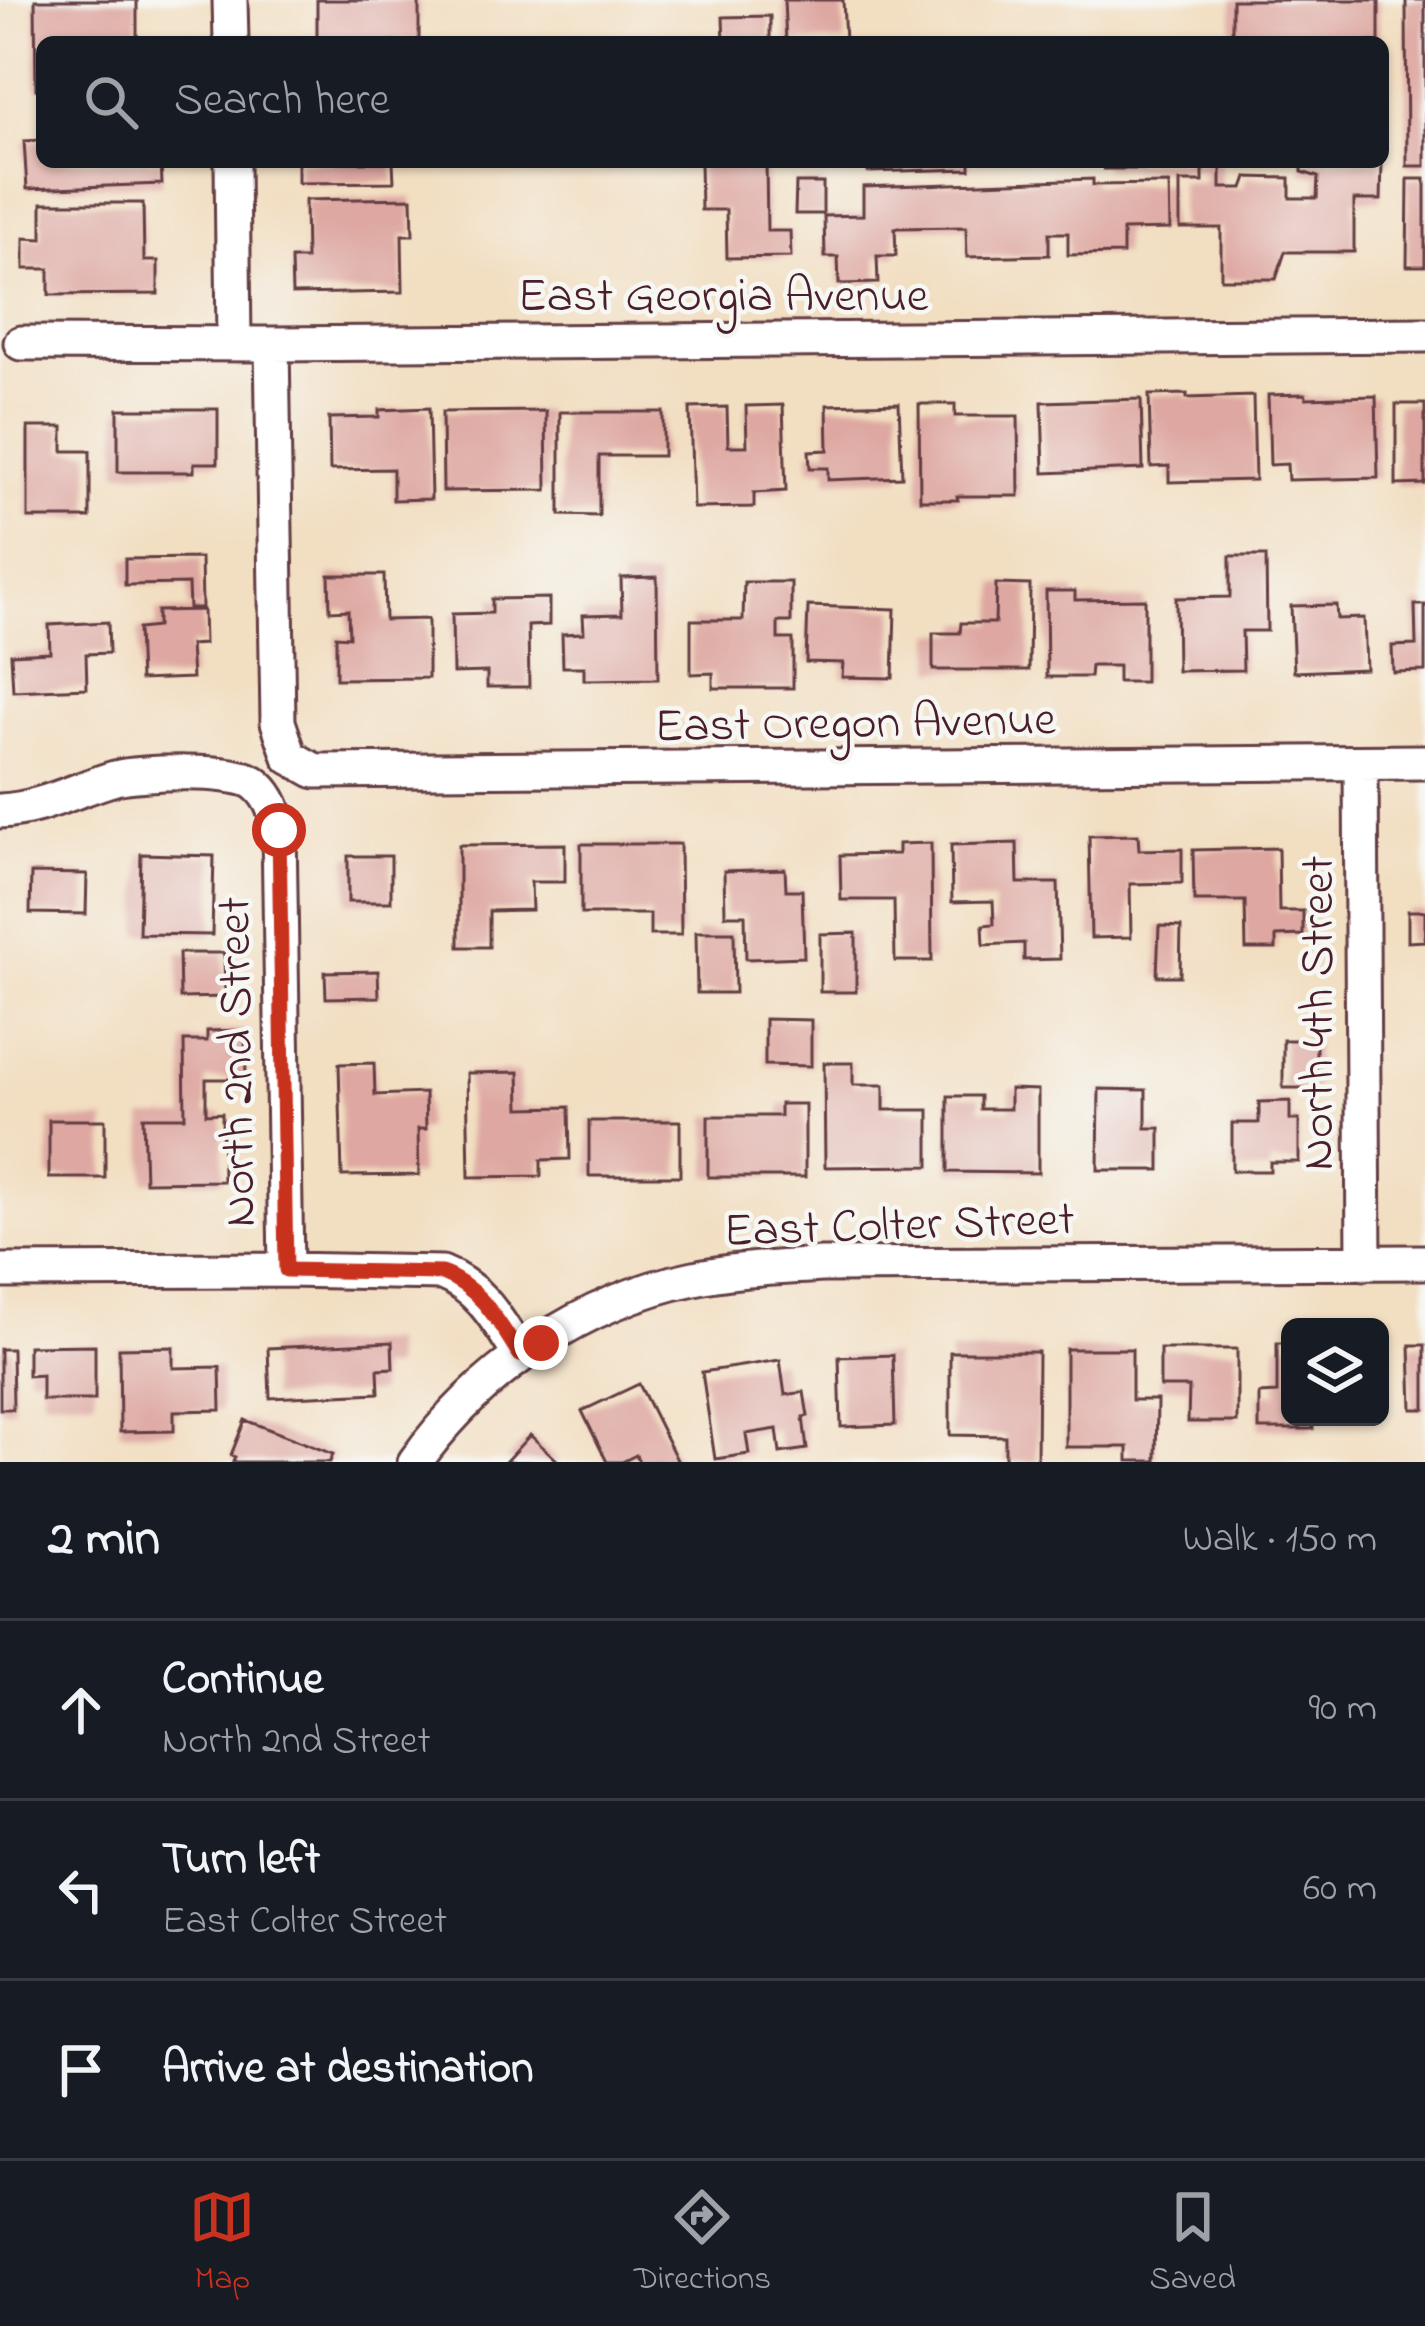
<!DOCTYPE html>
<html lang="en">
<head>
<meta charset="utf-8">
<style>
	body { margin:0; font-family:"Indie Flower",sans-serif; background:#20242c; color:#f1f3f6 }
	.controls { position:absolute; right:36px; bottom:36px; display:grid; overflow:hidden; border-radius:18px; box-shadow:0 3px 9px #0004 }
	.controls button { width:108px; height:108px; display:grid; place-items:center; padding:0; border:0; border-bottom:3px solid #363941; background:#171b24; color:#f1f3f6; font:60px sans-serif }
	.stop { position:absolute; width:36px; height:36px; margin:-27px; border:9px solid #c8321e; border-radius:50%; background:#fff }
	.stop.end { background:#c8321e; border-color:#fff; box-shadow:0 3px 12px #0008 }
	.list { margin:0; padding:0; list-style:none }
	h2 { display:flex; justify-content:space-between; align-items:center; height:156px; margin:0; padding:0 48px; font-size:51px }
	h2 small { font-size:39px; font-weight:400; color:#9ea1a6 }
	.list li { display:grid; grid-template-columns:78px 1fr auto; gap:36px; align-items:center; box-sizing:border-box; height:180px; padding:0 48px; border-top:3px solid #363941 }
	.list b { display:block; font-size:45px; white-space:nowrap }
	.list p { margin:0; font-size:39px; white-space:nowrap; color:#9ea1a6 }
	.list em { font-size:39px; font-style:normal; color:#9ea1a6 }
	.icon { flex:none; width:66px; height:66px; fill:none; stroke:currentColor; stroke-width:2; stroke-linecap:round; stroke-linejoin:round }
	.map { position:relative; flex:none; width:1425px; height:1462px; overflow:hidden }
	.search { position:absolute; background:#171b24; box-shadow:0 3px 9px #0004; left:36px; right:36px; top:36px; height:132px; display:flex; align-items:center; gap:30px; box-sizing:border-box; padding:0 42px; border-radius:18px; color:#9ea1a6; font-size:45px }
	.sheet { height:696px; background:#171b24 }
	nav { display:flex; justify-content:space-around; align-items:center; box-sizing:border-box; height:168px; border-top:3px solid #363941; background:#171b24; font-size:33px; color:#9ea1a6 }
	nav a { display:grid; justify-items:center; gap:6px }
	nav .on { color:#c8321e }
	.map>svg:first-child { display:block }
	.building { fill:#dea7a1 }
	.lines { fill:none; stroke-linecap:round; stroke-linejoin:round }
	.street-casing { stroke:#633c42; stroke-width:39 }
	.street { stroke:#fff; stroke-width:33 }
	.route { stroke:#c8321e; stroke-width:15 }
	.labels { text-anchor:middle; stroke-width:9; stroke-linejoin:round; paint-order:stroke }
	.street-label { font-size:48px; fill:#4a1f2b; stroke:#f6f6f2 }
</style>
</head>
<body>
<div class="map">
<svg width="1425" height="1462" viewBox="0 0 1425 1462">
	<rect width="100%" height="100%" fill="#f6f6f2"/>
	<filter id="ink" filterUnits="userSpaceOnUse"><feTurbulence type="fractalNoise" baseFrequency=".00833" numOctaves="2"/><feDisplacementMap in="SourceGraphic" scale="24" xChannelSelector="R" yChannelSelector="G"/><feConvolveMatrix kernelMatrix="1 2 1 2 8 2 1 2 1" color-interpolation-filters="sRGB"/></filter>
	<filter id="wash" filterUnits="userSpaceOnUse"><feTurbulence type="fractalNoise" baseFrequency=".004" numOctaves="4" result="noise"/><feDisplacementMap in="SourceGraphic" scale="48" xChannelSelector="R" yChannelSelector="G"/><feGaussianBlur stdDeviation="2.7" result="paint"/><feColorMatrix in="noise" values="0 0 0 0 0 0 0 0 0 0 0 0 0 0 0 0 0 1.4 0 .05"/><feComposite in="paint" operator="in"/></filter>
	<g filter="url(#wash)">
		<rect width="100%" height="100%" fill="#f2dec1"/>
		<g id="blocks">
			<path class="building" d="M35,0H137V42H42V88L36,89Z
				M317,0H419V42H322V38L317,37Z
				M784,0H843L845,42H786Z
				M1232,0H1379V42H1232Z
				M1406,0H1425V166H1407Z
				M770,16V42H724L723,17Z
				M42,140V162H161L162,184L27,189L24,141Z
				M298,162H393L394,182L298,183Z
				M700,162H766L767,231H790L791,257L727,258L726,210H701Z
				M867,162H970V169L868,172Z
				M1104,162H1221V188H1243L1247,177L1290,178V198H1317L1318,177L1302,172V162H1382L1381,200H1354V252H1285L1276,279H1221V228H1180V182H1203V169H1104Z
				M1093,179V185L1169,184L1170,229L1123,230V254L1068,255V233H1049V255L967,257L966,227L895,228L896,256H877L878,283L839,284L838,257H825L824,216L863,215V187Z
				M1408,179H1425V266H1407Z
				M796,183H823V214H795Z
				M412,198L413,235H402L403,292L292,294L291,259H306L305,200Z
				M42,203H143L144,261H158V294L49,295V269H24V238L42,239Z
				M1187,394V398L1253,396L1255,480L1169,482V466L1151,467L1149,395Z
				M1305,394L1306,398L1376,396L1378,478L1288,480L1287,464L1270,465L1268,395Z
				M1141,399L1143,469L1044,473L1042,402Z
				M899,403L902,477L828,480V468H810L809,451L828,450L827,405Z
				M919,404H955V416H1018L1019,496H957L958,500H920Z
				M1396,404H1425V484L1396,485Z
				M783,405L786,491L754,493V507L693,508L690,408L727,407L728,446H747L746,406Z
				M429,408L431,499L393,500V469L330,470L329,418L379,417V410Z
				M118,409H218V463H194V472H118Z
				M546,411L547,490L443,491L442,412Z
				M560,412H663V456H599V516L560,515Z
				M28,427H63V451H90V518H28Z
				M1230,556H1266L1267,631H1242L1243,670L1177,671L1176,598L1230,597Z
				M201,558L202,608H189L188,584L125,585V559Z
				M329,575H384L385,620L428,619V678L336,679V636L349,637L348,610L330,611Z
				M657,577L658,679L584,680V667H563L562,634L584,633L583,615L622,614L621,578Z
				M744,582H791V622H778V639H793V688H713V673L691,674V620H743Z
				M996,584L1030,585L1029,670H933V633H960L961,623H995Z
				M1046,591H1075V600L1145,599V682H1118V666H1091L1090,677H1047Z
				M549,598V625L528,626L529,687H487V672L453,673L452,614L492,613V599Z
				M1336,605L1337,619L1364,618L1366,669L1294,672L1291,606Z
				M1415,605H1425V671L1393,672L1392,646L1416,645Z
				M808,606L895,609L893,678L842,677L843,663L806,662Z
				M203,610L204,644L190,645L192,678L140,680L138,629L157,627V611Z
				M108,622L109,653L86,654L87,688L13,691L11,654L50,652L49,625Z
				M1138,835L1139,850L1182,849V883L1130,884L1131,937L1091,938L1089,836Z
				M931,843L932,961H895L894,900H841L840,855L898,854V844Z
				M1017,843L1018,883H1058L1060,959L1024,960V943L984,945L983,925L994,924L993,901L952,902L951,845Z
				M565,844V882H531L532,910L489,911V947H459V845Z
				M581,844H680L681,935H650V914H581Z
				M1278,848L1279,911H1303V935L1276,936V949H1246L1245,901H1194L1193,850Z
				M141,854L214,856L212,935L139,934Z
				M348,856H391V902H348Z
				M785,869L786,890H802L804,957L746,959L745,915H725L724,871Z
				M31,873L87,874L86,914L30,913Z
				M1408,911H1425V941L1408,942Z
				M1159,926L1181,927L1180,976H1157Z
				M696,932H734L735,993H697Z
				M856,933V992H820V934Z
				M179,953H224L225,997L180,998Z
				M378,971L379,997L326,998L325,972Z
				M765,1019L811,1020V1066L765,1065Z
				M245,1030L246,1079H206V1114L222,1113L223,1181L145,1182L143,1117H185L184,1041H207V1031Z
				M1283,1040H1316V1088H1283Z
				M374,1063L375,1095L425,1093L426,1129H418L419,1175L342,1176L339,1064Z
				M824,1063H853V1085H884V1110H929V1166L825,1167Z
				M519,1072L520,1108L569,1107L570,1159L541,1160V1176L469,1177L467,1073Z
				M1010,1089L1038,1090V1173L948,1172V1096H980V1109H1010Z
				M1099,1089L1146,1090V1128H1160V1170H1098Z
				M1290,1101V1120H1299V1162H1270V1171H1232V1123H1259V1102Z
				M780,1104H805V1177H708V1116H780Z
				M49,1120H105V1178H49Z
				M589,1121H680V1176H589Z
				M392,1342L393,1368L378,1369L379,1393L270,1398L268,1348Z
				M1277,1343H1290V1417H1313V1429H1259V1394L1277,1393Z
				M95,1345V1400H42V1375L28,1376V1346Z
				M1410,1345H1425V1409H1412Z
				M173,1347V1368L220,1367L221,1410L174,1411V1431L120,1432L119,1348Z
				M0,1349H12L13,1409H0Z
				M1066,1349H1132V1400H1157L1156,1461H1128V1447H1066Z
				M1160,1349H1237V1422H1188L1189,1387H1160Z
				M950,1352H1038L1037,1462H1005V1436L950,1435Z
				M893,1355L895,1425L841,1427L839,1357Z
				M780,1360L785,1395L804,1392L808,1416L803,1417L807,1449L780,1453L777,1429L746,1434L749,1454L715,1459L702,1372Z
				M639,1384L678,1462H639L636,1455L622,1462H607L582,1411Z
				M245,1420L333,1454L330,1462H233L235,1457L231,1455Z
				M530,1435L559,1462H505Z"/>
		</g>
	</g>
	<g filter="url(#ink)">
		<use href="#blocks" fill-opacity="0" stroke="#633c42" stroke-width="3"/>
		<g class="lines">
			<defs>
				<path id="street" d="M230,0L231,42
					M232,162L234,344
					M21,343L272,344L1425,335
					M272,344L278,722L290,757L315,771L1425,762
					M1361,763L1364,1263
					M0,811C42,809 76,789 115,778C141,772 232,769 253,782C269,793 276,812 279,829L286,1270
					M0,1271L286,1270L442,1273C482,1289 497,1320 520,1355
					M415,1462C480,1370 583,1301 694,1278C736,1269 779,1268 822,1265L1425,1262"/>
			</defs>
			<use href="#street" class="street-casing"/>
			<use href="#street" class="street"/>
		</g>
	</g>
	<g class="lines" filter="url(#ink)">
		<path class="route" d="M279,830L286,1270L442,1273C482,1289 497,1320 520,1355L541,1343"/>
	</g>
	<g class="labels">
		<g class="street-label">
			<text x="723" y="310">East Georgia Avenue</text>
			<text transform="translate(855 720) rotate(-1)" y="17">East Oregon Avenue</text>
			<text transform="translate(1315 1013) rotate(-90)" y="17">North 4th Street</text>
			<text transform="translate(234 1062) rotate(-91)" y="17">North 2nd Street</text>
			<text transform="translate(899 1222) rotate(-2)" y="17">East Colter Street</text>
		</g>
	</g>
</svg>
<div class="controls">
<button><svg class="icon" aria-label="layers" viewBox="0 0 24 24"><path d="M12 4l9 5-9 5-9-5zM3 14l9 5 9-5"/></svg></button>
</div>
<div class="stop" style="left:279px;top:830px"></div>
<div class="stop end" style="left:541px;top:1343px"></div>
<div class="search"><svg class="icon" aria-label="search" viewBox="0 0 24 24"><circle cx="10" cy="10" r="6"/><path d="M15 15l6 6"/></svg>Search here</div>
</div>
<section class="sheet">
<h2>2 min<small>Walk · 150 m</small></h2>
<ul class="list">
<li><svg class="icon" aria-label="ahead" viewBox="0 0 24 24"><path d="M12 20V5M6 11l6-6 6 6"/></svg><div><b>Continue</b><p>North 2nd Street</p></div><em>90 m</em></li>
<li><svg class="icon" aria-label="left" viewBox="0 0 24 24"><path d="M17 20v-9H6M10 6l-5 5 5 5"/></svg><div><b>Turn left</b><p>East Colter Street</p></div><em>60 m</em></li>
<li><svg class="icon" aria-label="arrive" viewBox="0 0 24 24"><path d="M6 21V4h12l-3 4 3 4H6"/></svg><div><b>Arrive at destination</b></div></li>
</ul>
</section>
<nav>
<a class="on"><svg class="icon" aria-label="map" viewBox="0 0 24 24"><path d="M3 6l6-2 6 2 6-2v14l-6 2-6-2-6 2zM9 4v14M15 6v14"/></svg>Map</a>
<a><svg class="icon" aria-label="directions" viewBox="0 0 24 24"><path d="M12 3l9 9-9 9-9-9zM9 14v-3h6M13 9l2 2-2 2"/></svg>Directions</a>
<a><svg class="icon" aria-label="saved" viewBox="0 0 24 24"><path d="M7 4h10v16l-5-4-5 4z"/></svg>Saved</a>
</nav>
</body>
</html>
